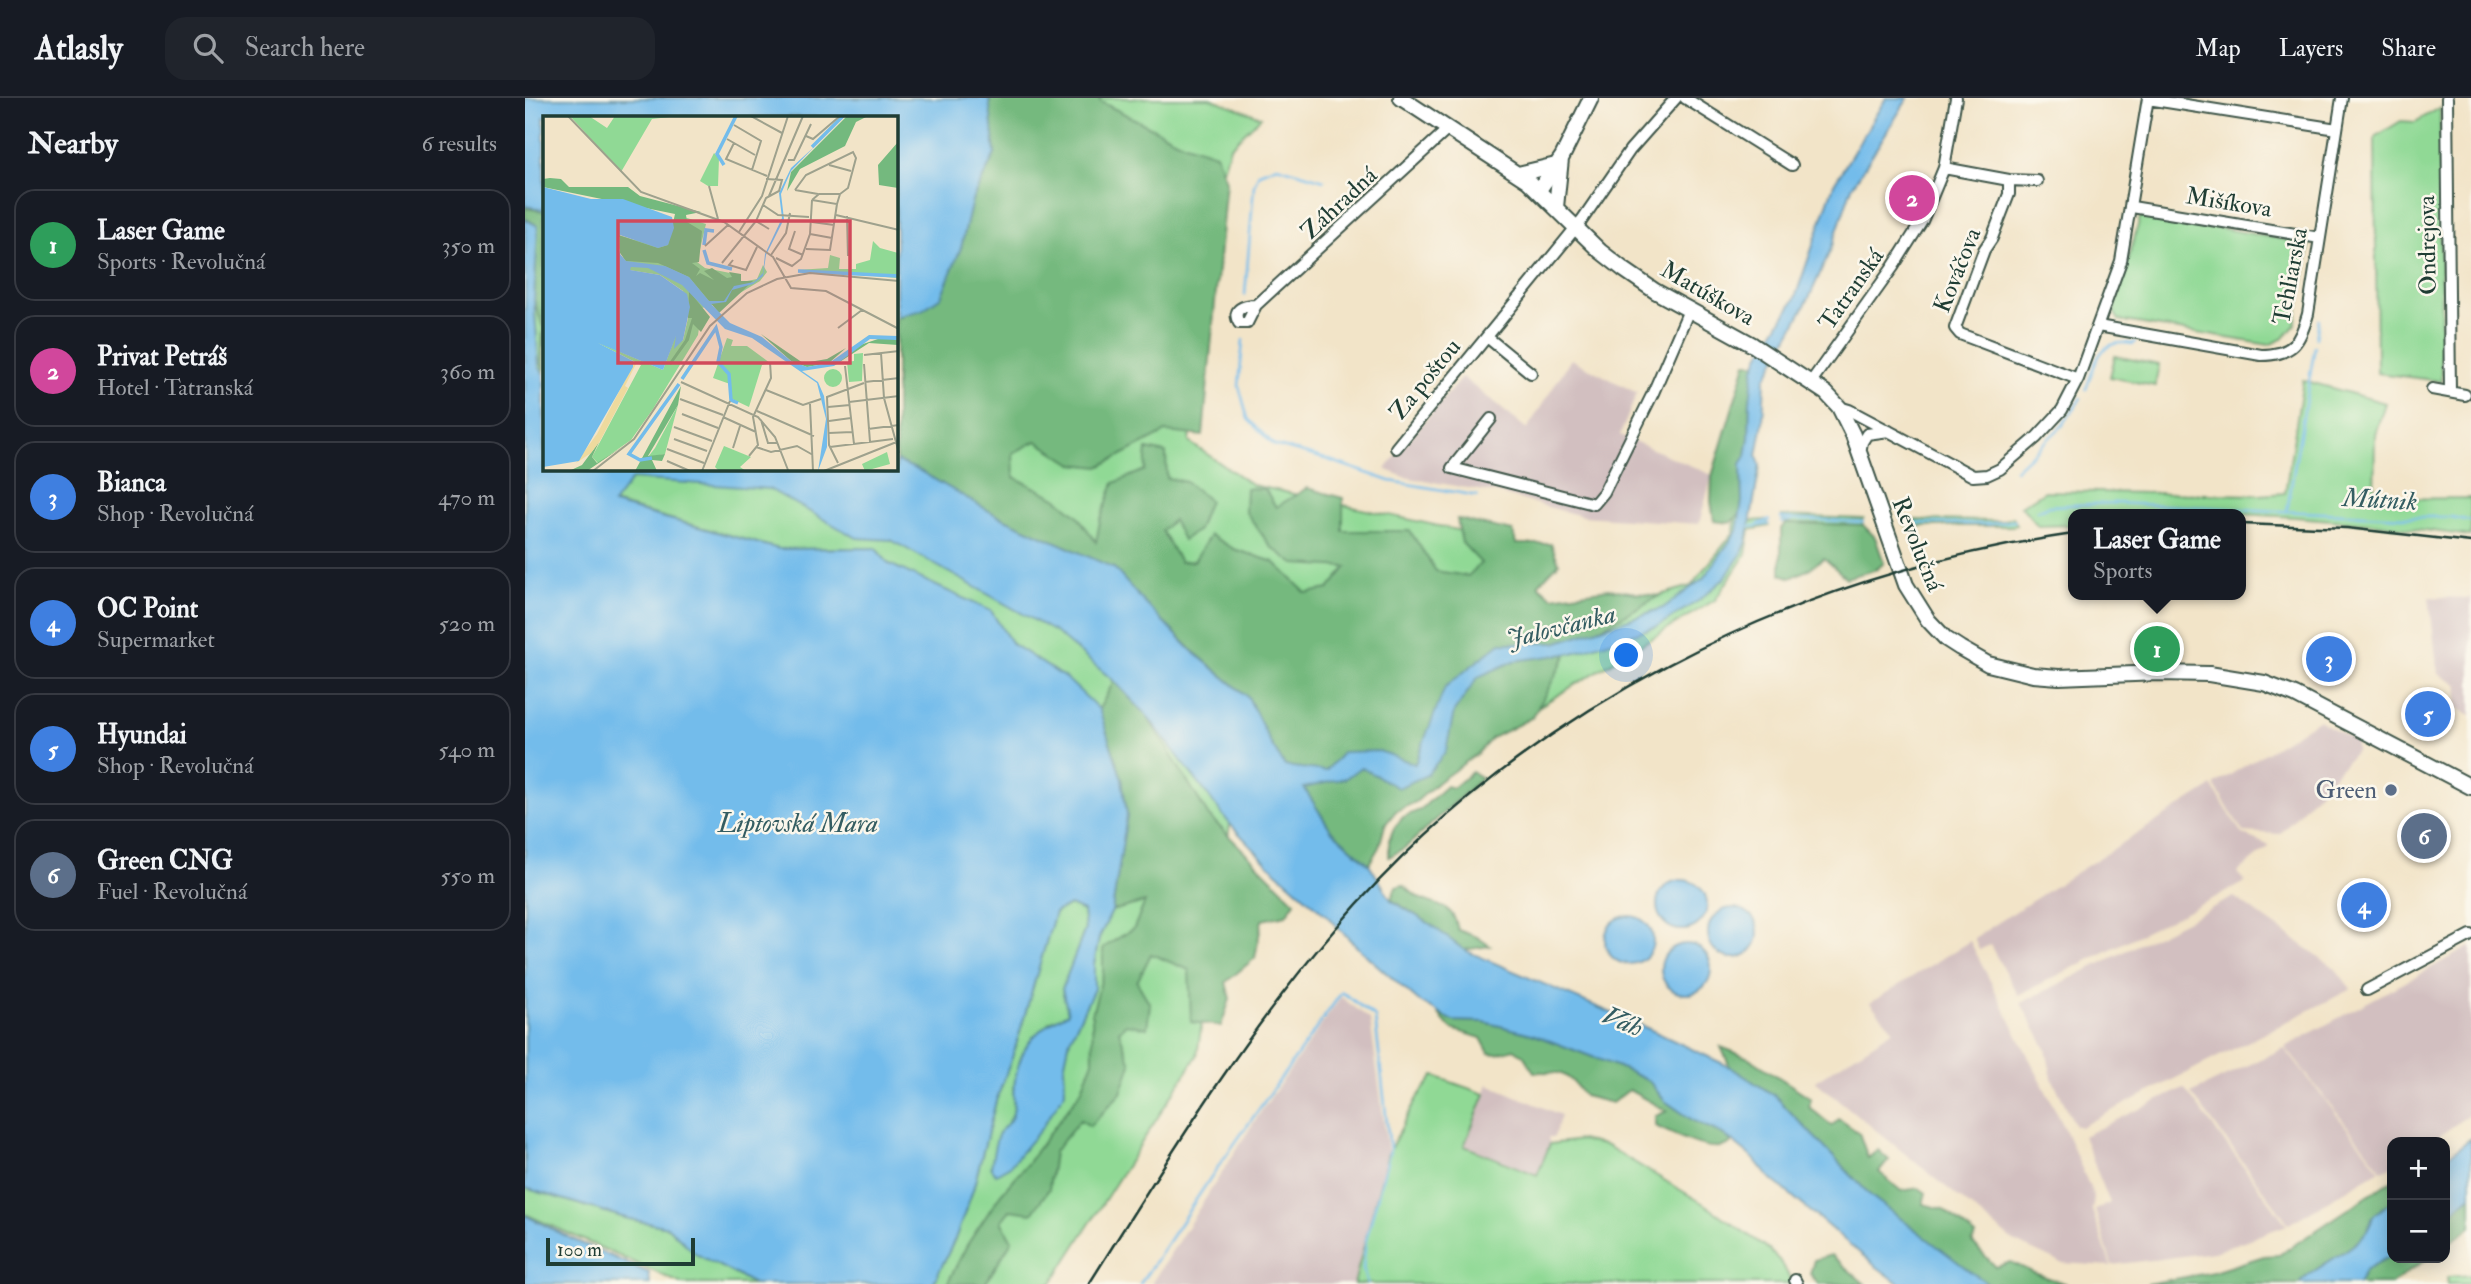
<!DOCTYPE html>
<html lang="en">
<head>
<meta charset="utf-8">
<style>
	body { margin:0; font-family:"IM FELL Double Pica",serif; background:#20242c; color:#f1f3f6 }
	.controls { position:absolute; right:21px; bottom:21px; display:grid; overflow:hidden; border-radius:14px; box-shadow:0 4px 18px #0003 }
	.controls button { width:63px; height:63px; display:grid; place-items:center; padding:0; border:0; border-bottom:2px solid #363941; background:#171b24; color:#f1f3f6; font:35px sans-serif }
	.scale { position:absolute; left:21px; bottom:18px; width:149px; box-sizing:border-box; padding-left:7px; border:4px solid #1f3d34; border-top:0; font-size:19px; line-height:24px; white-space:nowrap; color:#1f3d34; -webkit-text-stroke:5px #fbf7ec; paint-order:stroke }
	.you { position:absolute; left:1102px; top:558px; width:24px; height:24px; margin:-18px; border:5px solid #fff; border-radius:50%; background:#1a73e8; box-shadow:0 0 0 10px #1a73e833 }
	.badge { display:grid; place-items:center; width:46px; height:46px; border-radius:50%; background:#d1495b; color:#fff; font-size:23px; font-weight:700 }
	.pin { position:absolute; translate:-50% -50%; border:4px solid #fff; box-shadow:0 2px 7px #0006 }
	.popup { position:absolute; left:1543px; top:411px; width:178px; height:91px; box-sizing:border-box; display:grid; place-content:center; border-radius:14px; background:#171b24; filter:drop-shadow(0 2px 5px #0005); font-size:23px; white-space:nowrap; color:#9ea1a6 }
	.popup b { font-size:26px; color:#f1f3f6 }
	.popup::after { content:''; position:absolute; left:50%; top:100%; margin-left:-14px; border:14px solid transparent; border-top-color:#171b24 }
	.list { margin:0; padding:0; list-style:none }
	h2 { display:flex; justify-content:space-between; align-items:center; height:91px; margin:0; padding:0 28px; font-size:30px }
	h2 small { font-size:23px; font-weight:400; color:#9ea1a6 }
	.list li { display:grid; grid-template-columns:46px 1fr auto; gap:21px; align-items:center; box-sizing:border-box; height:112px; margin:0 14px 14px; padding:0 14px; border:2px solid #363941; border-radius:21px }
	.list b { display:block; font-size:26px; white-space:nowrap }
	.list p { margin:0; font-size:23px; white-space:nowrap; color:#9ea1a6 }
	.list em { font-size:23px; font-style:normal; color:#9ea1a6 }
	.icon { flex:none; width:38px; height:38px; fill:none; stroke:currentColor; stroke-width:2; stroke-linecap:round; stroke-linejoin:round }
	.map { position:relative; flex:none; width:1946px; height:1186px; overflow:hidden }
	header { display:flex; align-items:center; gap:42px; box-sizing:border-box; height:98px; padding:0 35px; background:#171b24; border-bottom:2px solid #363941 }
	header strong { font-size:33px }
	nav { display:flex; gap:38px; margin-inline-start:auto; font-size:24px }
	.search { width:490px; height:63px; background:#20242c; display:flex; align-items:center; gap:18px; box-sizing:border-box; padding:0 24px; border-radius:21px; color:#9ea1a6; font-size:26px }
	main { display:flex }
	aside { flex:1; background:#171b24 }
	.map>svg:first-child { display:block }
	.industrial { fill:#d2bfc0 }
	.green { fill:#90d995; stroke:#588b64; stroke-width:2 }
	.forest { fill:#74b97e; stroke:#4a7b59; stroke-width:2 }
	.water { fill:#73bceb; stroke:#497c90; stroke-width:2 }
	.lines { fill:none; stroke-linecap:round; stroke-linejoin:round }
	.stream { stroke:#73bceb; stroke-width:2.5 }
	.street-casing { stroke:#3f564a; stroke-width:14 }
	.secondary-casing { stroke:#3f564a; stroke-width:18 }
	.street { stroke:#fff; stroke-width:10 }
	.secondary { stroke:#fff; stroke-width:14 }
	.rail { stroke:#1f3d34; stroke-width:2.5 }
	.service-dot { fill:#5c6f8a; stroke:#fbf7ec; stroke-width:2.5 }
	.labels { text-anchor:middle; stroke-width:5; stroke-linejoin:round; paint-order:stroke }
	.street-label { font-size:24px; fill:#1f3d34; stroke:#fbf7ec }
	.service-label { font-size:24px; fill:#4e5e75; stroke:#fbf7ec; text-anchor:end }
	.water-label { font-size:26px; font-style:italic; fill:#345d62; stroke:#fbf7ec }
	.inset-river { fill:none; stroke:#73bceb; stroke-width:3.5 }
	.inset-road { fill:none; stroke:#9ea18d; stroke-width:2 }
	.view { fill:#d1495b; fill-opacity:0.15; stroke:#d1495b; stroke-width:3.5 }
	.inset-edge { fill:none; stroke:#1f3d34; stroke-width:3.5 }
</style>
</head>
<body>
<header>
<strong>Atlasly</strong>
<div class="search"><svg class="icon" aria-label="search" viewBox="0 0 24 24"><circle cx="10" cy="10" r="6"/><path d="M15 15l6 6"/></svg>Search here</div>
<nav><a>Map</a><a>Layers</a><a>Share</a></nav>
</header>
<main>
<aside>
<h2>Nearby<small>6 results</small></h2>
<ul class="list">
<li><span class="badge" style="background:#2e9e5b">1</span><div><b>Laser Game</b><p>Sports · Revolučná</p></div><em>350 m</em></li>
<li><span class="badge" style="background:#d1479c">2</span><div><b>Privat Petráš</b><p>Hotel · Tatranská</p></div><em>360 m</em></li>
<li><span class="badge" style="background:#3f7fe0">3</span><div><b>Bianca</b><p>Shop · Revolučná</p></div><em>470 m</em></li>
<li><span class="badge" style="background:#3f7fe0">4</span><div><b>OC Point</b><p>Supermarket</p></div><em>520 m</em></li>
<li><span class="badge" style="background:#3f7fe0">5</span><div><b>Hyundai</b><p>Shop · Revolučná</p></div><em>540 m</em></li>
<li><span class="badge" style="background:#5c6f8a">6</span><div><b>Green CNG</b><p>Fuel · Revolučná</p></div><em>550 m</em></li>
</ul>
</aside>
<div class="map">
<svg width="1946" height="1186" viewBox="0 0 1946 1186">
	<rect width="100%" height="100%" fill="#fbf7ec"/>
	<filter id="ink" filterUnits="userSpaceOnUse"><feTurbulence type="fractalNoise" baseFrequency=".0143" numOctaves="2"/><feDisplacementMap in="SourceGraphic" scale="14" xChannelSelector="R" yChannelSelector="G"/><feConvolveMatrix kernelMatrix="1 2 1 2 8 2 1 2 1" color-interpolation-filters="sRGB"/></filter>
	<filter id="wash" filterUnits="userSpaceOnUse"><feTurbulence type="fractalNoise" baseFrequency=".00686" numOctaves="4" result="noise"/><feDisplacementMap in="SourceGraphic" scale="28" xChannelSelector="R" yChannelSelector="G"/><feGaussianBlur stdDeviation="1.57" result="paint"/><feColorMatrix in="noise" values="0 0 0 0 0 0 0 0 0 0 0 0 0 0 0 0 0 1.4 0 .05"/><feComposite in="paint" operator="in"/></filter>
	<g filter="url(#wash)">
		<rect width="100%" height="100%" fill="#f2e4c8"/>
		<path class="industrial" d="M1046,261L1112,295L1095,337L1187,377L1174,426L1057,418L971,395L879,379L860,371L937,279L1002,331Z
			M1904,499L1946,500V617L1932,610L1933,587L1913,576Z
			M1793,622L1831,643V653L1755,736L1718,734L1689,687Z
			M1687,688L1717,736L1745,748L1712,775L1721,784L1493,897L1465,847L1454,852L1449,840Z
			M1709,799L1810,870L1826,891L1555,1029L1550,1027L1527,980L1521,951L1496,905Z
			M1445,843L1540,1031L1569,1099L1567,1112L1586,1168L1536,1165L1488,1143L1290,983L1369,932L1345,905Z
			M1946,848V1015L1906,1044H1867V1068L1857,1072L1760,949Z
			M816,899L845,921L863,1055L829,1186H626L731,1021Z
			M1759,950L1855,1072L1764,1126L1666,995Z
			M963,986L1036,1017L1029,1039H1023L1025,1046L1012,1077L939,1047Z
			M1659,990L1762,1127L1689,1154L1587,1167L1570,1112L1585,1105L1558,1038Z"/>
		<path class="green" d="M464,0H685L736,19L705,49L692,92L664,344L728,387L982,443L1000,522L1094,509L1166,488L1209,434L1216,366L1235,367L1225,423L1242,422L1244,428L1225,432L1221,456L1190,502L937,655L705,726L672,958L526,1186H408L430,1141L448,1092L471,1003L489,954L530,814L545,807L558,813L560,831L537,891L544,916L524,924L488,989L489,1012L484,1026L540,994L539,969L545,941L569,891V866L574,840L587,813L542,581L487,546L466,513L364,466L350,450L254,451L88,405L107,381L96,371H371V219H376L470,56Z
			M1915,10L1916,283L1852,275L1850,39L1876,23L1890,24Z
			M0,108L19,112V276L14,269L9,202L13,128L0,121Z
			M1616,116L1785,146L1770,227L1759,240L1744,247L1594,222L1589,214Z
			M1590,258L1634,267L1630,288L1585,279Z
			M1778,282L1860,305L1850,336L1849,401L1946,400V438L1853,426L1770,419L1716,416H1548V427L1513,428L1496,408L1520,393L1735,397L1760,395Z
			M1257,418L1338,421L1336,424L1338,427L1260,425Z
			M1488,419L1492,427L1487,428H1382L1379,425L1383,422L1477,423Z
			M1609,543H1657L1656,560L1609,559Z
			M909,978L960,996L939,1048L1012,1077L1025,1046L1056,1042L1082,1048L1179,1106L1242,1150L1256,1164L1268,1186H829L863,1055L892,1000Z
			M0,1090L104,1121L143,1129L171,1156L229,1186H157L0,1116Z
			M1946,1177V1186H1922V1179Z"/>
		<path class="forest" d="M464,0H574L576,4L655,44L691,56L701,83L678,338L641,334L574,369L548,366L511,343L488,355L489,379L531,400L552,417L571,444L575,423L589,385L620,372L622,351L641,355L642,380L661,384L684,402L673,432L658,442L648,422L637,433L655,464L669,463L685,437L709,451L749,464L781,495L804,491L822,469L769,466L746,449L720,413L721,390L740,391L751,409L782,390L818,400V433H885L911,473L943,478L956,465L937,445L932,421L988,433L991,446H1026L1034,465L1013,487L1027,499L1084,491L1134,498L1048,545L1008,619L967,640L952,656L913,684L891,704L871,713L860,727L854,749L844,766L806,732L779,690L760,668L744,643L723,599L668,553L617,503L589,470L473,418L393,372L371,363V219H376L436,150L447,102L470,56Z
			M0,110L19,113V271L16,266L18,230L9,202L13,128L0,120Z
			M1221,265H1232L1225,303L1224,340L1221,358L1216,366L1217,404L1215,416L1205,425L1189,423L1186,403L1187,378Z
			M1260,425L1338,427L1350,439L1359,465L1352,471L1321,480L1299,460L1284,471L1266,480L1256,476V431Z
			M589,583L622,618L684,718L770,804L761,817L737,822L730,860L701,884L705,901L696,928L666,924L664,872L626,856L612,884L625,906L622,930L601,926L594,933L606,966L596,995L565,1028L555,1022L529,1054L524,1091L507,1115L485,1112L476,1123L487,1143L460,1186H422L442,1147L475,1097L501,1067L556,993L568,963L567,916L578,875V850L609,830L620,804L587,813L602,717L597,681L574,611Z
			M947,674L957,680L881,749L864,759V742L869,730L878,719L895,712L921,688L928,690Z
			M878,787C884,792 890,798 896,801C916,810 928,806 933,832L952,839L965,848L939,852L905,826L866,801L871,789Z
			M913,916L928,923L959,924L1007,936L1094,969L1124,983L1140,1003L1169,1023L1198,1036L1207,1044C1191,1060 1149,1036 1130,1028V1018L1142,1013L1104,992L1087,1005L1059,998C1042,973 1037,974 1009,974L998,957L989,951L972,956L964,955L956,940L926,931Z
			M1196,949L1224,960L1286,1000L1284,1009L1307,1028L1314,1021L1334,1035L1343,1060L1353,1052L1364,1062L1354,1074L1376,1093L1394,1090L1401,1095L1398,1106L1418,1111L1451,1138L1447,1145L1471,1169L1486,1164L1509,1175L1541,1186H1464L1446,1175L1346,1098L1250,998L1205,969Z
			M1867,1082V1103L1848,1118C1842,1151 1795,1162 1774,1186H1622L1688,1174L1739,1158L1754,1157Z
			M1946,1097V1129L1920,1148V1120Z
			M1306,1157L1340,1186H1294L1285,1176L1289,1162Z
			M1867,1157V1160H1903L1866,1186H1833L1840,1172Z"/>
		<path class="water" d="M0,0H464L470,56L447,102L436,150L416,199L397,212L371,219V19H19V112L0,108Z
			M1361,0H1383L1327,89L1306,151L1284,200L1240,281L1238,324L1232,358L1235,367L1222,443L1217,455L1199,481L1173,503L1133,528L1048,555L989,563L953,579L929,614L921,653L902,677L873,690L836,669L821,680L779,690L806,732L844,766L866,802L905,826L939,852L1124,931L1205,969L1250,998L1346,1098L1446,1174L1464,1186H1375L1348,1166L1241,1076L1229,1061L1198,1036L1169,1023L1140,1003L1124,983L1094,969L1007,936L959,924L928,923L893,903L834,851L802,818L745,768L705,726L622,618L589,583L530,534L366,442L332,440L244,391L107,381L88,406L254,451L350,450L364,466L466,513L487,546L542,581L574,611L597,681L602,717L587,813L574,840L569,866V891L545,941L539,969L540,994L516,1031L485,1068L471,1076L466,1069C468,1058 469,1047 473,1037C477,1028 485,1027 488,1015C490,1007 487,998 489,989C494,949 508,932 543,915L537,891L560,831L558,813L545,807L530,814L489,954L471,1003L448,1092L430,1141L408,1186H229L171,1156L143,1129L104,1121L0,1090V121L13,128L9,203L14,269L19,276V371H371V363L393,372L473,418L589,470L618,503L667,553L723,599L745,644L760,668L801,673L818,654L854,653L890,666L920,589L975,545H1030L1138,510L1179,480L1212,433L1217,404L1216,366L1221,358L1224,340L1225,303L1229,270L1234,258L1270,200L1309,86Z
			M1132 807a25 25 0 1 1 50 0a25 25 0 1 1-50 0Z
			M1183 835a25 25 0 1 1 50 0a25 25 0 1 1-50 0Z
			M1080 842a24 24 0 1 1 48 0a24 24 0 1 1-48 0Z
			M1136 871a25 25 0 1 1 50 0a25 25 0 1 1-50 0Z
			M1946,1040V1097L1920,1120V1061Z
			M1867,1103V1157L1840,1172L1833,1186H1774C1795,1162 1842,1151 1848,1118Z
			M0,1117L47,1141L124,1175L125,1186H0Z"/>
		<g class="lines">
			<path class="stream" d="M720,197L729,87L734,75L752,68L799,82
				M1791,240L1794,222
				M718,242L714,288L723,321L749,347L804,362L865,383L953,398
				M1561,291C1571,265 1573,239 1608,246L1610,244
				M1490,372L1538,327L1556,300
				M1512,413L1524,408L1589,405L1881,419H1926L1946,423
				M1762,413L1790,248
				M1256,420L1267,421
				M1257,424L1270,421L1338,424
				M1378,425L1464,426L1490,423
				M1234,426L1244,422
				M1223,429L1244,426
				M615,1186L688,1076L817,894L850,919L865,1052L841,1142L838,1170L842,1186"/>
		</g>
	</g>
	<g filter="url(#ink)">
		<g class="lines">
			<defs>
				<path id="street" d="M1160,0L1267,67
					M1922,0L1925,294
					M1623,1L1812,31
					M1419,70L1484,82L1512,83
					M1484,82V96L1467,140L1459,152L1430,230L1435,236L1553,281
					M1607,109L1795,140
					M731,207C719,207 706,211 714,225H722L731,207L922,32
					M1573,228L1736,257C1768,257 1775,244 1783,216L1817,0
					M962,239L1006,275
					M1286,284L1368,169L1397,123L1419,70L1431,0
					M1907,291L1940,297
					M1314,309L1324,312L1448,378L1462,377L1475,371L1511,340L1537,312L1553,281L1596,163L1623,0
					M966,321L927,370L1069,406L1079,394L1128,295L1164,212
					M871,350L1057,122L1105,52L1151,0
					M1335,355L1337,344L1342,336L1364,333
					M1842,892L1946,837
					M1270,1182L1272,1186"/>
				<path id="secondary" d="M876,0L1003,83L1075,153L1098,171L1130,193L1228,247L1301,295L1314,309L1328,337L1381,487L1403,522L1421,541L1435,550L1463,566L1508,577L1534,579L1634,575L1684,576L1739,585L1770,597L1946,689
					M993,76L1031,67
					M1014,92L1037,59L1066,0
					M1031,109L1036,61"/>
			</defs>
			<use href="#street" class="street-casing"/>
			<use href="#secondary" class="secondary-casing"/>
			<use href="#street" class="street"/>
			<use href="#secondary" class="secondary"/>
			<path class="rail" d="M1716,426L1822,430L1946,444
				M564,1186C641,1064 716,940 811,830C996,613 1267,476 1548,436"/>
		</g>
	</g>
	<circle class="service-dot" cx="1866" cy="692" r="7"/>
	<g class="labels">
		<g class="street-label">
			<text transform="translate(1704 104) rotate(9)" y="8">Mišíkova</text>
			<text transform="translate(814 105) rotate(-43)" y="8">Záhradná</text>
			<text transform="translate(1902 147) rotate(-91)" y="8">Ondrejova</text>
			<text transform="translate(1432 172) rotate(-68)" y="8">Kováčova</text>
			<text transform="translate(1765 178) rotate(-79)" y="8">Tehliarska</text>
			<text transform="translate(1326 191) rotate(-55)" y="8">Tatranská</text>
			<text transform="translate(1183 195) rotate(30)" y="8">Matúškova</text>
			<text transform="translate(900 281) rotate(-51)" y="8">Za poštou</text>
			<text transform="translate(1393 446) rotate(68)" y="8">Revolučná</text>
		</g>
		<g class="service-label">
			<text x="1852" y="700">Green</text>
		</g>
		<g class="water-label">
			<text transform="translate(1855 401) rotate(3)" y="9">Mútnik</text>
			<text transform="translate(1036 528) rotate(-14)" y="9">Jalovčanka</text>
			<text x="273" y="734">Liptovská Mara</text>
			<text transform="translate(1098 923) rotate(22)" y="9">Váh</text>
		</g>
	</g>
	<g transform="translate(18 18)">
		<rect width="355" height="355" fill="#f2e4c8"/>
		<path d="M27,0H46L64,12L72,0H135L109,3L78,56ZM171,37L176,42L175,70H165L157,65ZM141,101L163,108L154,146L162,152L192,158L194,167L214,163L220,149L224,156L217,165L187,183L159,192L155,219L110,293L88,324L55,347L49,341L98,249L49,224L120,254L139,202L140,214L133,228L140,224L145,202L140,175L117,159L86,154L69,117L92,124ZM330,125L337,132L355,137V162L254,154L285,152L287,139L297,142L296,153H313V148L327,144ZM184,222L190,224L188,230H204L227,247L219,249L206,291L189,283L187,268L170,262ZM320,237L319,265L306,266L304,246L311,245V238ZM281 262a9 9 0 1 1 18 0a9 9 0 1 1-18 0ZM135,289L122,338L105,341L112,332ZM181,330L208,341L197,351L203,355H176L172,351ZM344,336L347,348L322,355L319,348Z" fill="#90d995"/>
		<path d="M304,0H325L313,6L302,30L257,53L244,75L248,56ZM355,26V72L336,69L335,49ZM7,62L18,63L26,71H85L97,80L158,96L143,99L144,106L159,115L156,146L149,147L157,153L153,160L157,157L171,164L161,155L169,152L184,162L189,161L186,156L198,158V165H210L176,197L146,161L115,147L83,145L77,137V121L72,118L115,132L125,129L132,98L0,71V63ZM146,175L167,201L158,216L150,208L146,224L128,249L126,247L142,224L149,202H145ZM218,218L260,247L284,243L303,232L286,247L264,251L248,245ZM341,221L355,224V229L326,227L292,249L314,230ZM138,270L135,289L105,340L122,338L119,345L109,344L114,355H92ZM56,326L49,341L54,347L82,329L44,355H26L39,349Z" fill="#74b97e"/>
		<path d="M91,247L93,248L82,270L85,272L57,325L48,337L33,347L54,318Z" fill="#eeda9e"/>
		<path d="M271,31L248,55L238,78L241,103L223,139L220,160L210,168L189,174L183,186L168,188L187,207L219,221L248,245L264,251L286,247L326,219L355,220V224L327,223L291,250L259,255L275,266L281,280L284,303V331L275,355L283,303L274,267L209,222L182,213L139,169L105,152L88,151L87,154L117,159L144,178L147,191L140,224L131,233L133,220L120,254L55,227L90,245V251L36,345L0,351V71L48,83H80L129,101L131,112L125,129L115,132L74,118L77,138L83,145L122,150L146,161L166,185H181L191,170L211,166L220,157L222,138L239,102L236,77L248,52Z" fill="#73bceb"/>
		<path class="inset-river" d="M269,31L300,0M181,49L174,38L193,0M161,129L163,114L171,115M161,134L165,147L189,153M255,155L356,160M139,263L173,212L178,231L175,246L186,258L188,284L195,287M109,342L97,344L86,338L136,268"/>
		<path class="inset-road" d="M25,0L98,76L181,106L230,141L248,172L283,175L356,213M208,0L239,17M191,9L218,25L209,54M263,20L270,23L297,0M184,23L212,39M191,27L183,43L224,60M245,44H251L268,8M286,49L308,55M223,63L239,64L236,75L223,82L213,105L226,113M166,70L175,103M252,74L263,59L310,36L313,42L305,72L297,78L294,88M252,74L275,78M226,80L260,0M269,84L276,78H297M220,89L235,99L266,101M293,99L356,114M304,100L305,140M269,106L291,109M252,115L246,133L260,139M196,116L219,80L245,0M267,118L289,122M162,130L185,109M263,133L287,134L294,88L269,84M228,139L243,117L247,97M233,142L249,150L258,143L267,118L269,84M190,144L186,149L203,154L214,131M179,147L213,105M295,212L319,194M338,237L341,282L356,337M321,239L356,235M321,248L327,326M302,250L311,328M138,266L215,301L232,321L245,354M322,266L356,262M223,274L260,289L278,283M137,283L180,299M306,286L356,280M267,288L270,355M285,291L307,289M214,295L271,320M139,298L175,312M180,301L213,316M218,304L225,327H235M286,305L308,302M131,311L169,325M325,313L356,309M286,317L309,316M131,323L164,335M213,331L228,336L254,330L270,339M287,331L350,323M190,332L197,310M124,333L161,347M206,340L215,329L210,301L228,262L227,246M124,345L147,355M295,347L286,329L284,281L321,267M50,355L91,323L167,210L204,177L234,163L267,157L356,165M159,355L187,285M232,355H254M281,355L356,325"/>
		<path class="view" d="M75,105H307V247H75Z"/>
		<rect width="355" height="355" class="inset-edge"/>
	</g>
</svg>
<div class="controls">
<button>+</button>
<button>−</button>
</div>
<div class="scale">100 m</div>
<div class="you"></div>
<div class="pin badge" style="left:1632px;top:551px;background:#2e9e5b">1</div>
<div class="popup"><b>Laser Game</b>Sports</div>
<div class="pin badge" style="left:1387px;top:100px;background:#d1479c">2</div>
<div class="pin badge" style="left:1804px;top:561px;background:#3f7fe0">3</div>
<div class="pin badge" style="left:1839px;top:807px;background:#3f7fe0">4</div>
<div class="pin badge" style="left:1903px;top:616px;background:#3f7fe0">5</div>
<div class="pin badge" style="left:1899px;top:738px;background:#5c6f8a">6</div>
</div>
</main>
</body>
</html>
